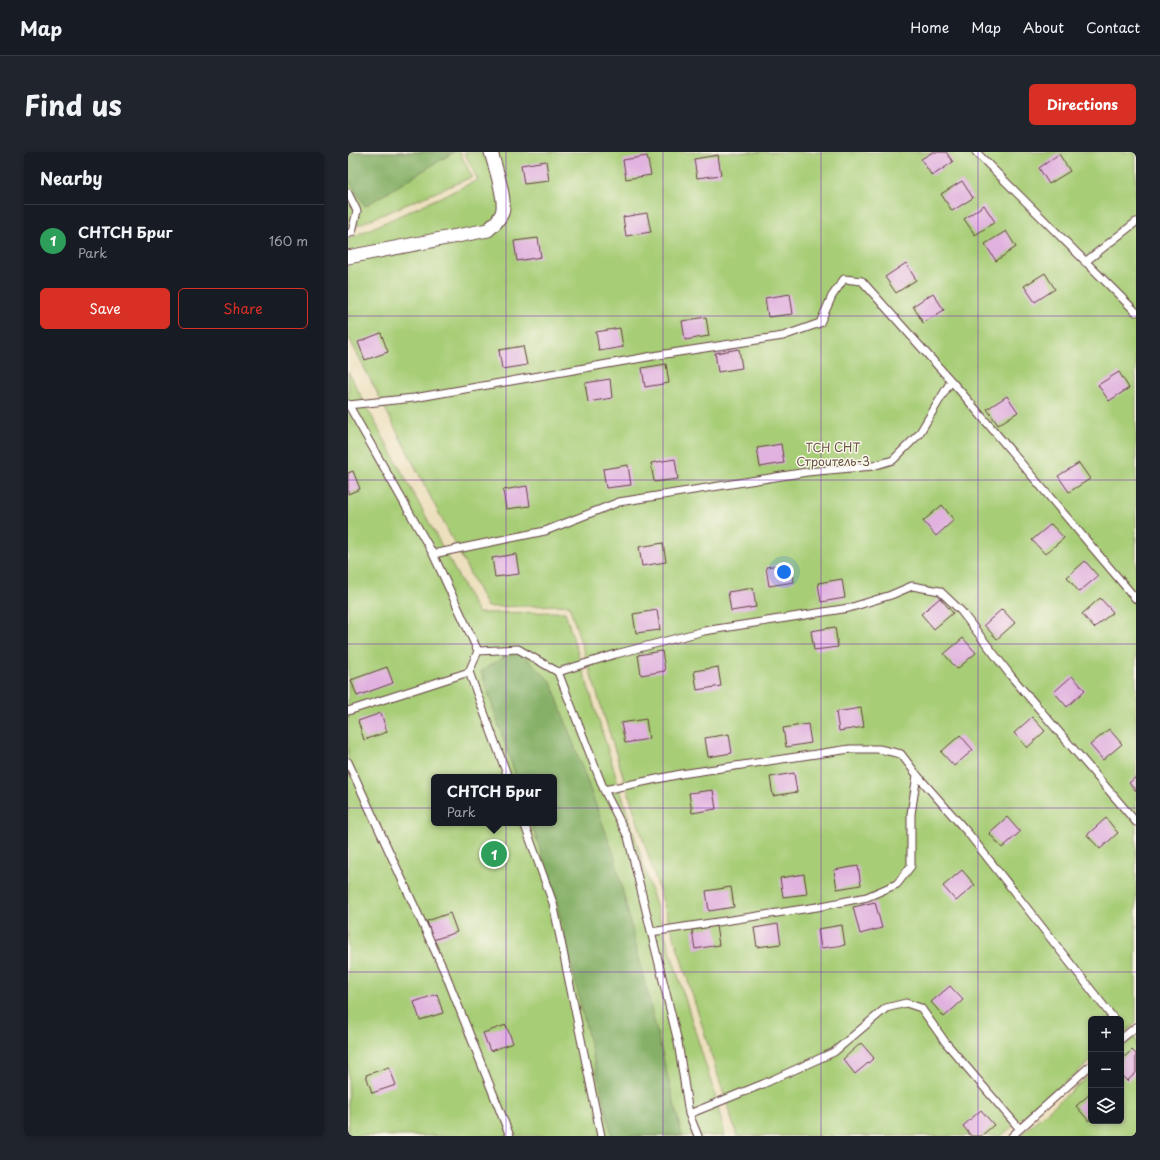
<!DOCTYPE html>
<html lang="en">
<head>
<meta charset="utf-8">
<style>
	body { margin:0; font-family:"Playpen Sans",sans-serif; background:#20242c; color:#f1f3f6 }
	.controls { position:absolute; right:12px; bottom:12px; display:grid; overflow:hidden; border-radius:6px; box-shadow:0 2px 6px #0003 }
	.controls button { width:36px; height:36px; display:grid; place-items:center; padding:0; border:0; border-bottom:1px solid #363941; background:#171b24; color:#f1f3f6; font:20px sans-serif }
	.you { position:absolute; left:436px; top:420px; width:14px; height:14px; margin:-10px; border:3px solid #fff; border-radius:50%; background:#1a73e8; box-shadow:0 0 0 6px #1a73e833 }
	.badge { display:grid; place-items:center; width:26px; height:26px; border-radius:50%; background:#d93025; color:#fff; font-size:13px; font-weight:700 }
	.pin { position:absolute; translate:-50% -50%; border:2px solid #fff; box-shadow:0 1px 4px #0006 }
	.popup { position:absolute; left:83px; top:622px; width:126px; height:52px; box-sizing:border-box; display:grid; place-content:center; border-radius:6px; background:#171b24; filter:drop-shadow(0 1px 3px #0005); font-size:13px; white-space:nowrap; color:#9ea1a6 }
	.popup b { font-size:15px; color:#f1f3f6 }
	.popup::after { content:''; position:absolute; left:50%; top:100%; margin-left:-8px; border:8px solid transparent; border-top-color:#171b24 }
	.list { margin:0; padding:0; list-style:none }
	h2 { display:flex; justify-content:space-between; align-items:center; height:52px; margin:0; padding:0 16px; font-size:17px }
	h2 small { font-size:13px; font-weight:400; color:#9ea1a6 }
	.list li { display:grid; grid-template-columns:26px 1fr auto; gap:12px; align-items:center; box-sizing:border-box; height:72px; padding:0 16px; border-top:1px solid #363941 }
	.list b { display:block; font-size:15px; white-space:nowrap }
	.list p { margin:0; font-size:13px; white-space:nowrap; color:#9ea1a6 }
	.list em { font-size:13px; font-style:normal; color:#9ea1a6 }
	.actions { display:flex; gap:8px; padding:12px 16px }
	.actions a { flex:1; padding:9px 0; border:1px solid #d93025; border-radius:6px; text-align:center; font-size:14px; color:#d93025 }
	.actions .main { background:#d93025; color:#fff }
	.icon { flex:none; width:22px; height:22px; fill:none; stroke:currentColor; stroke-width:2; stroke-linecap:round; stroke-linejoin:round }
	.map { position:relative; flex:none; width:788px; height:984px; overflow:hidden; border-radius:6px }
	header { display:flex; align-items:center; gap:24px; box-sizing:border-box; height:56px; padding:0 20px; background:#171b24; border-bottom:1px solid #363941 }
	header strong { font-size:19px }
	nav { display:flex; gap:22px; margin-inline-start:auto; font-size:14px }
	.intro { display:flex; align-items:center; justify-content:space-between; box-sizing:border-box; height:96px; padding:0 24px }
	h1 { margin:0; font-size:28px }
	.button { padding:10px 18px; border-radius:6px; background:#d93025; color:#fff; font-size:14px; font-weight:700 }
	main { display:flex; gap:24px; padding:0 24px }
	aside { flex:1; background:#171b24; border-radius:6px; box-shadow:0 2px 6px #0003 }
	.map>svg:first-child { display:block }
	.green { fill:#a8cd77; stroke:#797651; fill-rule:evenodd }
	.forest { fill:#86b068; stroke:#68684a }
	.building { fill:#e1b2df }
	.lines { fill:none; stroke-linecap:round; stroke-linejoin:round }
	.service-casing { stroke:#623c41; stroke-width:9 }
	.minor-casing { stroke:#623c41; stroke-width:15 }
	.service { stroke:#fff; stroke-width:7 }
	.minor { stroke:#fff; stroke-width:13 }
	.grid { fill:none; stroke:#7b2cbf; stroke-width:1; stroke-opacity:0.55 }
	.labels { text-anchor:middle; stroke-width:3; stroke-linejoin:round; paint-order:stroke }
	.park-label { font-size:12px; fill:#665342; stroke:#fbf7ec }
</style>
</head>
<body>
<header>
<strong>Map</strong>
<nav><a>Home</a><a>Map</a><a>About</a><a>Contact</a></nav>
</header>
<div class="intro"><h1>Find us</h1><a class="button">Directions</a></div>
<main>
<aside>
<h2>Nearby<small></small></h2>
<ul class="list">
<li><span class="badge" style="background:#2e9e5b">1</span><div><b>СНТСН Бриг</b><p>Park</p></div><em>160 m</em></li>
</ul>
<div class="actions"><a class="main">Save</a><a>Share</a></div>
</aside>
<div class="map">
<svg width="788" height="984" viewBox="0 0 788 984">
	<rect width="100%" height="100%" fill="#fbf7ec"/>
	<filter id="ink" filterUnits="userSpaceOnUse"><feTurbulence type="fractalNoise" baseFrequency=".025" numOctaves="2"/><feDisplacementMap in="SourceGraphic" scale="8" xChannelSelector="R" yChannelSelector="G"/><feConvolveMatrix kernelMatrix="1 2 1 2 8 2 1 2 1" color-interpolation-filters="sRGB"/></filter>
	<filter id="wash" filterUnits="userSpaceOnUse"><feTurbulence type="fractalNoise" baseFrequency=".012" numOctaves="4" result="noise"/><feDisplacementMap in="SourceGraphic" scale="16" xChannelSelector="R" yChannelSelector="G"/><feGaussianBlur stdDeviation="0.9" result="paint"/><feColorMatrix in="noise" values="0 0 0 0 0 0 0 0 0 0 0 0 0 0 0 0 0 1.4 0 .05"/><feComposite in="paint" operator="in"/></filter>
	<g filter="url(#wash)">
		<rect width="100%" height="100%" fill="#ede0be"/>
		<path class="green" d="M0,0H112L124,25L0,77Z
			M116,0H788V871L773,884V867H743V909L653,984H389L221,453L139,455L0,184V87L130,28Z
			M0,220L130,461L217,460L367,943L377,984H0ZM86,625H206V671H86Z
			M788,884V984H671L743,922V969H773V896Z"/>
		<path class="forest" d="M0,0H106L17,54L0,27Z
			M170,497L203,530L266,703L334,984H264L204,732L183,671H206V625H168L133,519Z"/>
		<g id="blocks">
			<path class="building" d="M585,0H598L605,10L584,24L573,7Z
				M711,2L722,19L701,32L691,16Z
				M370,3L373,23L349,26L346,7Z
				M299,4L303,23L278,27L275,8Z
				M198,9L201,29L176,32L173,13Z
				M614,29L625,46L604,59L593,42Z
				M636,53L647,70L627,83L616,67Z
				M299,61L303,80L278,84L275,65Z
				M658,79L668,95L648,109L637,92Z
				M190,86L193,105L169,109L166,89Z
				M558,111L568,128L548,141L537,125Z
				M697,121L707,137L687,150L676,134Z
				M585,141L596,158L575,171L565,154Z
				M442,142L445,162L420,165L417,146Z
				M358,165L361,184L337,188L334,169Z
				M272,176L275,195L251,199L248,180Z
				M33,181L40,200L17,208L10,190Z
				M175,194L179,213L154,217L151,198Z
				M391,197L394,216L370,220L367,201Z
				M318,212L321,231L297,235L294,216Z
				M771,220L781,236L761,249L750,233Z
				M262,227L264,246L240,250L237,231Z
				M659,244L670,260L650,273L639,257Z
				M433,292L436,311L412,315L409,296Z
				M327,307L330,327L306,330L303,311Z
				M731,311L742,327L721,340L710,324Z
				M280,313L283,333L258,336L255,317Z
				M5,319L12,337L0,342V321Z
				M179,334L182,354L158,357L155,338Z
				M594,353L606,368L588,384L575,369Z
				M703,372L716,386L697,402L684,388Z
				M315,391L318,410L294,414L291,395Z
				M168,402L171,422L147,425L144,406Z
				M737,409L750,424L731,440L719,425Z
				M443,411L446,430L421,434L418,415Z
				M494,427L497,446L473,450L470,431Z
				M405,436L408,455L383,459L380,440Z
				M592,446L605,461L586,477L573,462Z
				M752,446L765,460L746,476L734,462Z
				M654,457L667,471L649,487L636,473Z
				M309,458L312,478L288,481L285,462Z
				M487,475L490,495L466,498L463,479Z
				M615,486L628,501L609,517L596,502Z
				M314,499L317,519L293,523L290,503Z
				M39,515L45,531L9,544L3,528Z
				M370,515L373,534L349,538L346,519Z
				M724,524L737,538L719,555L706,540Z
				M513,556L516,575L491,579L488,560Z
				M33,561L39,580L16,588L10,569Z
				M684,565L697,579L679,596L666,581Z
				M298,567L301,587L277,591L273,571Z
				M460,572L463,591L438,595L435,576Z
				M761,577L774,592L755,608L742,593Z
				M381,582L384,601L360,605L357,586Z
				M612,583L625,598L606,614L593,600Z
				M446,621L449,640L425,644L422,625Z
				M788,625V639L781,631Z
				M365,638L368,657L344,661L341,641Z
				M659,665L672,680L654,696L641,681Z
				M758,666L770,681L752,697L739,683Z
				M510,714L513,733L489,737L486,718Z
				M614,718L627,733L608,749L595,734Z
				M456,722L459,742L435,745L432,726Z
				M383,735L386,755L361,759L358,739Z
				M527,750L534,776L512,782L505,755Z
				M102,761L109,780L85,788L79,769Z
				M430,772L433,792L409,795L406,776Z
				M494,773L497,793L473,796L470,777Z
				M368,774L371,793L347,797L344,778Z
				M602,834L615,848L596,865L583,850Z
				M89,842L95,861L72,868L66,850Z
				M158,873L165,891L142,899L135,881Z
				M513,891L526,906L507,922L495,907Z
				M784,898L788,902V921L779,929L773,923V908Z
				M41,915L48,933L24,941L18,923Z
				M743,941V967L741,969L728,954Z
				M633,958L646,973L633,984H623L615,974Z"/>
		</g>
	</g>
	<g filter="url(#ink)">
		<use href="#blocks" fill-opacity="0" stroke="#623c41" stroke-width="1"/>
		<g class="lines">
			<defs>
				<path id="service" d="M628,0L788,160
					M0,41L9,59L4,80L0,82
					M737,110L788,70
					M0,252L85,402L130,499L121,520L160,625
					M0,253L66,246L311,203L435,184L472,171L484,144L496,127L514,129L613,240L788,447
					M85,402L197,379L271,350L459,320L525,314L545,308L571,282L603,229
					M130,499L170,497L210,520L256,638L280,685L330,890L341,962L350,984
					M210,520L268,502L356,479L501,456L543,443L564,434L592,439L613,459L663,524L788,670
					M0,559L121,520
					M0,610L98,823L162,984
					M256,638L333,622L502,597H531L553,602L569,623L620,681L766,867
					M176,671L205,751L253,984
					M303,780L469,755L519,745L549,732L563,714V662L569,623
					M773,887L788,875
					M341,962L415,932L486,900L538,856L558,851L573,856L598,891L671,976
					M664,984L743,913"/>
				<path id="minor" d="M0,105L140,78C146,73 151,68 154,61C159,48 147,15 143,0"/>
			</defs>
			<use href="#service" class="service-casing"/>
			<use href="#minor" class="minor-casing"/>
			<use href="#service" class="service"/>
			<use href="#minor" class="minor"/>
		</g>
	</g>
	<path class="grid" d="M158,0V984M315,0V984M473,0V984M630,0V984M0,164H788M0,328H788M0,492H788M0,656H788M0,820H788"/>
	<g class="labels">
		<g class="park-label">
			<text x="485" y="300">ТСН СНТ<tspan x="485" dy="14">Строитель-3</tspan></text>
		</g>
	</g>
</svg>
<div class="controls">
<button>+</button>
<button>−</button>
<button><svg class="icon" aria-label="layers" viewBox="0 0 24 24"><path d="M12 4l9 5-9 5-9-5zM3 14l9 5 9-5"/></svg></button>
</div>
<div class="you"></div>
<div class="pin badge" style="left:146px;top:702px;background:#2e9e5b">1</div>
<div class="popup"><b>СНТСН Бриг</b>Park</div>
</div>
</main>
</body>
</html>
